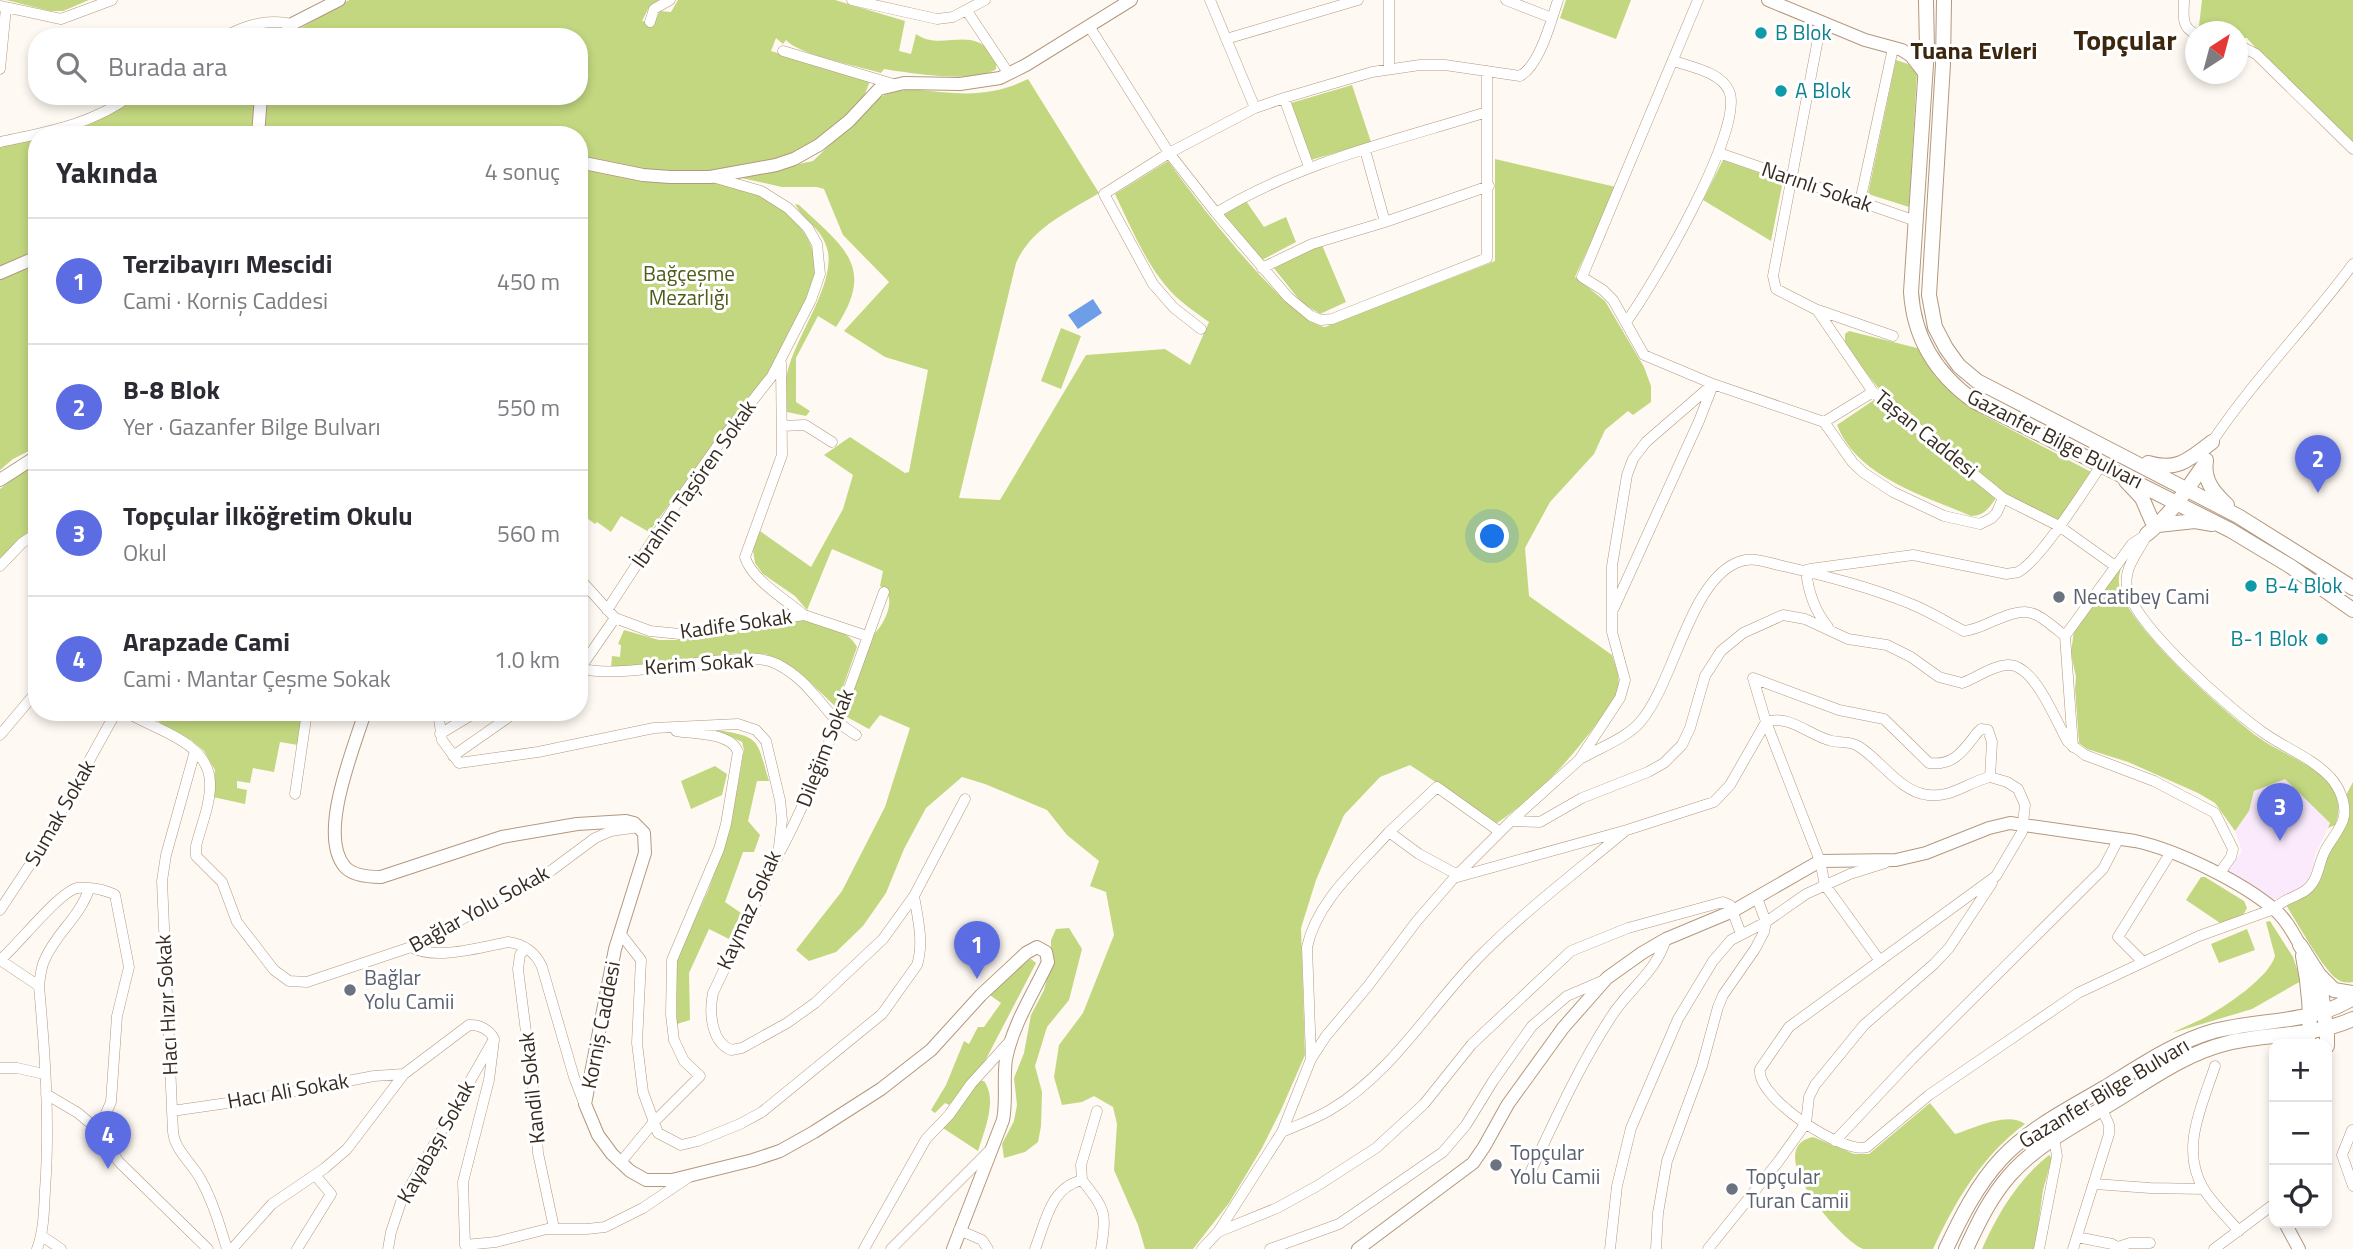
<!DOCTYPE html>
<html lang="tr">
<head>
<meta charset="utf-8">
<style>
	body { margin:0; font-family:"Titillium Web",sans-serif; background:#f7f7f7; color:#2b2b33 }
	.controls { position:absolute; right:21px; bottom:21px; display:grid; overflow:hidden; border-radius:14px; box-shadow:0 4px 10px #0003 }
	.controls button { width:63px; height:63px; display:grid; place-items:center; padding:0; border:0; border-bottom:2px solid #e1e1e2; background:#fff; color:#2b2b33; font:35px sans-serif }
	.compass { position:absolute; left:2185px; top:21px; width:63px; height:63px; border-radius:50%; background:#fff; box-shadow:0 4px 10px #0003; rotate:36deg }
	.you { position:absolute; left:1493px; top:537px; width:24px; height:24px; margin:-18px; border:5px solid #fff; border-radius:50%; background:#1a73e8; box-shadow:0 0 0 10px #1a73e833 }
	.badge { display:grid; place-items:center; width:46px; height:46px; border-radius:50%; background:#5c6ce3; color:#fff; font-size:23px; font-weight:700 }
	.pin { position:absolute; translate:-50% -58px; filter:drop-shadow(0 2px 4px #0008) }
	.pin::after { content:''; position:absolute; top:37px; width:24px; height:21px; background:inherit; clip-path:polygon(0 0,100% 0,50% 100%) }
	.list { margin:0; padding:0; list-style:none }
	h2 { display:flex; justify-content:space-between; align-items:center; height:91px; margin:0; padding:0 28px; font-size:30px }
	h2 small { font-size:23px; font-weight:400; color:#7c7c81 }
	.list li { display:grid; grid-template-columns:46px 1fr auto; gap:21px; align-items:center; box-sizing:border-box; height:126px; padding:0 28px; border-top:2px solid #e1e1e2 }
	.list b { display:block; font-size:26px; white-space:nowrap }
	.list p { margin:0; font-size:23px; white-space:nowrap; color:#7c7c81 }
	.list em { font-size:23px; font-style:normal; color:#7c7c81 }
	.icon { flex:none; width:38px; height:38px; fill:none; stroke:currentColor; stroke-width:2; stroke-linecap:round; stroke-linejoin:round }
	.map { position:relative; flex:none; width:2353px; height:1249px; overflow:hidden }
	.search { position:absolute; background:#fff; box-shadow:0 4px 10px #0003; left:28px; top:28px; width:560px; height:77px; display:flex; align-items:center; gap:18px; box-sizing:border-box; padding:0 24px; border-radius:28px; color:#7c7c81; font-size:26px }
	.panel { position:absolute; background:#fff; box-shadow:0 4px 10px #0003; left:28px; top:126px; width:560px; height:595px; border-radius:28px }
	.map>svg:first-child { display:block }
	.education { fill:#fbeafc }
	.green { fill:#c2d77f }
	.water { fill:#6e9ee7 }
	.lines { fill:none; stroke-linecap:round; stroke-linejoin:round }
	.street-casing { stroke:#b3987d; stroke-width:11 }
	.secondary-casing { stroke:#b3987d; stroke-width:14 }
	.primary-casing { stroke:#b3987d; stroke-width:16 }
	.street { stroke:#fff; stroke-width:10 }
	.secondary { stroke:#fff; stroke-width:12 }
	.primary { stroke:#fff; stroke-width:14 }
	.culture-dot { fill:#0f9aa8; stroke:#fff; stroke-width:2.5 }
	.worship-dot { fill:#6b7280; stroke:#fff; stroke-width:2.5 }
	.labels { text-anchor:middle; stroke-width:6; stroke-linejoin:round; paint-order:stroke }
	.culture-label { font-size:21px; fill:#0d838f; stroke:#fff; text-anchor:start }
	.street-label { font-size:21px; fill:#372c21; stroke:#fff }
	.park-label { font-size:21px; fill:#4f5c1a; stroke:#fff }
	.worship-label { font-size:21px; fill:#5b616d; stroke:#fff; text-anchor:start }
	.quarter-label { font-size:24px; font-weight:bold; fill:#3c260d; stroke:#fff }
	.district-label { font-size:28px; font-weight:bold; fill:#3c260d; stroke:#fff }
</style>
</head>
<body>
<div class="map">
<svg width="2353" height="1249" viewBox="0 0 2353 1249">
	<rect width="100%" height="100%" fill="#fff9f3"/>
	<path class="education" d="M2285,779L2331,823L2315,854L2313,874L2301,889L2271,901L2227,872L2242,851L2235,831L2249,811L2254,791Z"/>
	<path class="green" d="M6,0H89L63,11H50Z
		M349,0H661L648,9L642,21L654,23L660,11L671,12L678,0H835L905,21L899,51L911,54L916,34C940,52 973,25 991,54C995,59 997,62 996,69C977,84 909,73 884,69L881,73C859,66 799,55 786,40L783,44L776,38L771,51L870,81L863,99L847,117L808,147L794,153L712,176C725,181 742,184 754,190C791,211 824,241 814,286L766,379L740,408L649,532L621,516L611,532L597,522L595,524L579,512V135H54C90,127 110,116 140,96H579V37H233C254,28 272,27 294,32Z
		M1566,0H1631L1616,39L1560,18Z
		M2202,0H2353V144L2309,110L2247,38H2238V32L2202,31L2199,26Z
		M1896,60L1908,64L1917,72L1909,207L1868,194Z
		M1028,79L1099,193C1067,213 1032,227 1016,263L959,498L1000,500L1086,355L1165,349L1190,365L1209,322C1194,311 1178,301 1166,286C1144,260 1130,225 1115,194L1168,161C1194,197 1285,318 1325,327L1495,261V159L1616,187L1575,277L1605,301L1644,367L1651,386V402L1633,415L1628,411L1605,430L1594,454L1550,502L1525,548L1529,596L1612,655L1618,674L1619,686L1615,698C1582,746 1546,790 1497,823L1410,765L1380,777L1344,815L1316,880L1301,928L1305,1055L1281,1110L1262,1148L1229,1203L1193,1249H1145L1138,1225L1114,1170L1117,1124L1113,1107L1094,1096L1082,1102L1062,1105L1054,1077L1059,1045L1083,1013L1114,935L1106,892L1090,886L1099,861L1067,835L1047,810L985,784L962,777L926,808L904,849L886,893L863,926L836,952L809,961L796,950L842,891L885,807L910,728L880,715L869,729L845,716L873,635C885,624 899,596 880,586L883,571L832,549L807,610L795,596L763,574L755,563L753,550L760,531L811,567L843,509L853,475L824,455L850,437L905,473L909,472L928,370L885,357L844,331L889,282L843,235L824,189L817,187H782L737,177L813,161L879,98C903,84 927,92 954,93C980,95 1004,91 1028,79Z
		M1352,85L1371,142L1311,160L1291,103Z
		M37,138V447L13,459L0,470V147Z
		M1723,160L1783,181L1771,241L1703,200Z
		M1246,201L1264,227L1286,217L1296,242L1262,260L1224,215Z
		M795,204L799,205C842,246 877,266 836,327L818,316L796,358V402L810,411L806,416L787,412C786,400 784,386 787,374C794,339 834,287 828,252C823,228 804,222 795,204Z
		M1322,245L1346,302L1320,314L1301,302L1273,267Z
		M1061,328L1081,336L1061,389L1041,381Z
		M1849,331L1917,348L1935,376L1959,399L1985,416L2093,473L2060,519L2054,520L2002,492L1880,390L1850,353L1845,342V334Z
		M1874,400H1877L1996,498C1989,508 1984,516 1971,516C1925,496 1857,477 1837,425Z
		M37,461V526L0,558V489Z
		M2125,558C2122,566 2118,574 2119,583C2120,621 2227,714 2258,737C2277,751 2311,764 2326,780C2338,792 2342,810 2335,825L2328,828L2330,823L2285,779L2254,791L2249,811L2235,831L2215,803L2198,793L2128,762L2087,749L2079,743L2075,688L2076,677L2071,653L2074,630Z
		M801,620C820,623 848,629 857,647L836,707L799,672L781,660L765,654L737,653L611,668L612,656L620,657L621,645L618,644L624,630L659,640H676Z
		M135,712H303L298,745L280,742L274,772L253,768L250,783L237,781V788L247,790L245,804L213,797L215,770L204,751L191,740L173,733L158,721Z
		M716,730C762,737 756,739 769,781H757L748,821L760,835L754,852H743L725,902L741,913L729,939L709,929L689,973L690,1020L677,1024L676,967L678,955L708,891L730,830L744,750L742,742Z
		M715,766L727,774L722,795L691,809L681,781Z
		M2353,782V982C2347,983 2342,983 2337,979C2323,969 2296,921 2285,903L2309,893L2319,882L2328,854L2347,820L2346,795Z
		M2201,877H2205L2244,901L2247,908L2243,915L2223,925L2186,900Z
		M2270,921L2293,957L2301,981L2252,1009L2172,1033C2181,1028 2192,1024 2202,1019C2222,1009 2269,978 2275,956L2266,922Z
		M1069,928L1082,949L1069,1000L1047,1027L1035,1066L1042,1092L1041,1126L1038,1142L1025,1152L1004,1158L1002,1144L1014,1121L1017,1105L1014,1078L1024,1053L1031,1015L1044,990L1051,963V940L1056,929Z
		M2247,929L2255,950L2219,963L2211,944Z
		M1031,959L1036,963L985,1061L949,1105L945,1103L935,1113L931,1110L946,1085L964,1041L969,1044L978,1027H984L1001,1003L987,993L1025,960Z
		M981,1081H984C998,1100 984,1131 978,1151L943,1128L974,1086Z
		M1930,1103L1955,1134C1975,1128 2007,1111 2025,1124C1981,1157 1956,1200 1933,1249C1921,1249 1871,1249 1863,1249C1839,1239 1760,1148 1813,1137L1854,1154H1869Z
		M2049,1155L2052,1158L2043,1190L2035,1249H1982C1998,1213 2018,1180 2049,1155Z"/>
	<path class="water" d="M1093,299L1102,313L1078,329L1068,315Z"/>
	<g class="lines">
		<defs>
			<path id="street" d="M852,0L937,19L953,17L985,0
				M1210,0L1255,108
				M1506,0L1552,18
				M1698,0L1582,277L1603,290L1613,300L1644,355L1713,384L1824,422L1853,463L1864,473L1893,492L1944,516L1980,524L1992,518L1997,512L2003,498
				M2184,0C2184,14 2180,27 2196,34
				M0,6L61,19L112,0
				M967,11L1009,74
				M650,22L654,9L670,0
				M1821,23L1773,276L1776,289L1817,310L1873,392L2003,498L2059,526L2115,566
				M1089,26L1169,153L1216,213L1288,297L1311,316L1321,320L1332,319L1487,258V71
				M224,37C245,25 267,18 292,24
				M1226,39L1358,0
				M2238,45L2256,54L2353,149
				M783,51L893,84
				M1389,68V0
				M0,69L6,8
				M1284,98L1309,167
				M0,142C46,132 91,125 130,96
				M1365,150L1385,222
				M1719,153L1916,221
				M1860,202L1893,48
				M1216,213C1300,162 1394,141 1487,112
				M1262,268L1312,244L1385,222L1489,186
				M1818,310L1893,336
				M1626,322C1651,289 1746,127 1729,91C1721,72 1691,67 1674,61
				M1201,329L1174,308L1153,284L1104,194L1169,153L1255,108L1284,98L1372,72L1420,65H1445L1520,76C1540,65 1551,21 1558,0
				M781,363L782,455L745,557C751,579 786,600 804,615
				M1824,422L1873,392
				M782,426L805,425L832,442
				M2212,442C2254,379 2308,325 2353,264
				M0,566L22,543L37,533
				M1810,569L1913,555L2007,574C2011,573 2015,573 2018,572C2040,561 2087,486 2102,464
				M1806,570C1808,592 1814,610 1828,627
				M579,578L615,618L650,631L680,634L804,615L867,636
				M1614,608L1699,421L1713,385
				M607,610L675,506L726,434L772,376L811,300L820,274L817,244L808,228L788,208L761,191L716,178
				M579,668C610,678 688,663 724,660C741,659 761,656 777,664C804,678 815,697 835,719C840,725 849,730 856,735
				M579,670L615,618
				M126,712C155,730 208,741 210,782C211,803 201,826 196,846V856L222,882L237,922L274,970L289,981L307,982L411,947L552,870L595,838L611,831L639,827
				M438,712L442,740L459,763L538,752L654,728L738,724L756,730L766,741L780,800L782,820L778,856L713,993C709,1012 711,1042 731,1050L742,1048L787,1023L815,1003L883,939L914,896L965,799
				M440,734L473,714L472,712
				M0,735L37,691
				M2073,747L2065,636L2132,544L2147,534
				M195,751L166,855L162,881L173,1132C175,1151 193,1164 201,1180C213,1202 220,1226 227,1249
				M453,756L516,712
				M1582,758C1601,747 1627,738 1641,721C1674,682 1689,584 1736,563C1753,555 1767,563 1783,566C1826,576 1870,587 1911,604C1929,611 1946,622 1964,631C1974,630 1982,626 1991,622C2030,605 2033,610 2065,636
				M295,794L307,712
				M1511,821L1540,822L1582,798L1648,772L1664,763L1682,745L1690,728L1705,676L1721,651L1743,633L1783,615L1805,619L1848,639L1887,645L1911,657L1939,677L1962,683C1977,678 1991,666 2007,665C2034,662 2056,722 2068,742L2085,755L2154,781L2215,813L2233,849L2231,857L2219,874
				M781,850C824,768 852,678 884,592
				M1458,875L1419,854L1389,832L1437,787L1500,832
				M1454,878L1627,830L1714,802L1730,785L1766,722C1791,714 1809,736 1832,741C1841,743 1850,741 1858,746C1881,760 1900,792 1928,795C1952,798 1968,782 1990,777L2007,782L2018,789L2025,805L2022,832L1996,876L1789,1027L1760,1069C1755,1097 1843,1155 1867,1147L1929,1095L2078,993L2199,936L2274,909C2283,899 2295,898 2306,890C2318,881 2318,866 2324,853C2329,841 2342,829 2344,816C2346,802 2339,787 2330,777C2312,758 2285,748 2264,733C2231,710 2133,625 2127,587C2123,567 2140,551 2147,534
				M0,910L41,848L116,712
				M620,933L641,960L637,1043L643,1092L658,1133L681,1145L698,1141L740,1124L762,1112L882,1014L917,965C924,943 918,919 914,896
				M411,947C434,961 482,947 508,942C524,944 536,953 542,967L574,1077L584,1103
				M525,948L520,955L518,969L533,1087L538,1153L554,1228
				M0,960C18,945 58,893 77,888C87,886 107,890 115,895L129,967L117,1016L111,1102L103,1120L96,1128
				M0,960L39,986
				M1880,961L1825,885L1820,861L1766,722L1753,678L1839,710L1884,719L1929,763C1954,766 1963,751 1977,733L1981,729L1988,730L1992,742L1990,777
				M2143,962L2118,937L2171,852
				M1311,1058L1307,947C1317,901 1358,867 1389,832
				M2215,1066C2202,1106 2180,1148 2203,1188C2212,1203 2227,1217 2239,1231
				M0,1068H17L44,1074
				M46,1094L78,1113L96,1128L119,1162L208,1249
				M172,1111L248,1100L374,1076L404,1074
				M2352,1130L2342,1155L2353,1186
				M1282,1132C1298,1125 1315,1119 1330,1110C1394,1072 1431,1005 1482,954C1526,910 1576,872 1624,832
				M1835,1141L1911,1060L2103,869L2119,838
				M620,1163L653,1123L700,1076L684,1061L674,1040L671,1015L672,960L719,849L726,824L738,752C731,732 693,734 676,731
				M1530,1173C1555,1120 1579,1066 1611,1017C1630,987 1655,974 1666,939
				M1082,1180L1081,1165L1097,1111
				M2095,1184L2150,1188L2204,1189
				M959,1230L982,1240L988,1249
				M1218,1232L1277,1208L1317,1186L1376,1148L1424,1104L1472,1044L1571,951L1628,928L1723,902L1730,905L1741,934
				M42,1236L61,1249
				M2077,1237L2112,1244L2121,1249
				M465,1245L496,1242L547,1229H587L605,1227L643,1208L689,1177
				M465,1245L463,1182L489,1080L494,1040
				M2118,1247L2130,1243H2150
				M37,1249C44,1230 44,1210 45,1190C50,1123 45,1053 39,986C40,976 41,967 45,959C56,933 80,917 89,889
				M232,1249L272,1204L325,1168L347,1149L404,1074L469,1025C479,1024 490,1030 494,1039
				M297,1249L331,1194L315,1175
				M388,1249L391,1232L401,1202L494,1039
				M864,1249L926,1139L949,1115L971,1084L1009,1042
				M891,1249L990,1150
				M1035,1249C1046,1221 1050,1188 1082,1180C1105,1210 1107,1210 1101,1249
				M1202,1249L1218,1232L1282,1132L1311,1059L1326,1036L1368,986L1416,922L1454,878L1511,821L1579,760L1620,698L1625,680L1612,632V566L1627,475L1633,459L1646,442L1713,384
				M1270,1249L1339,1224L1443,1152L1466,1125L1493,1081L1532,1026L1567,996L1604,980
				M1610,1249L1617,1186L1631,1128L1678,1019L1713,961L1731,940L1766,922L1806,894L1850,874L1885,863
				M1656,1249L1658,1213L1667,1161L1702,1066L1718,1007L1723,995L1755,949L1764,932L1766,922L1757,898
				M1708,1249L1778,1162L1806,1123L1809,1097L1815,1085L1864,1025L1934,964L1949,948L1992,883
				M2039,1249L2057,1156L2054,1139
				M2073,1249L2109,1134V1125L2102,1109
				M2214,1249L2274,1204"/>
			<path id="secondary" d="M1768,0L1865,40L1902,50L1911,56L1925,74
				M283,37L292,24L339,0
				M258,135L261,96
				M579,162L643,175L670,177H710L776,165L794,159L819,145L849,121L879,89L904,83L960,84L1000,78L1026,65L1131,0
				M0,273L37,257
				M0,480L37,456
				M365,712C354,748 317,835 345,867C353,876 370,877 381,877L502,837L577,824L626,821L634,823L644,833L645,853L615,949L585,1104L598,1135L612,1154L630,1171L646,1180H672L753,1160L780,1151L814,1132L881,1089L931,1050L981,995L1026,953L1037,947L1046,952L1048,962C1033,994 1013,1024 1006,1059C1003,1079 1007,1100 1003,1120L953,1249
				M2285,1223L2299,1249
				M1358,1249L1473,1163L1484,1147L1508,1104L1563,1028L1607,978L1642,953L1666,939L1733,911L1820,861L1896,860L1926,853L1989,828L2010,823L2135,841C2177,850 2242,882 2275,910C2286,919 2293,933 2300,945"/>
			<path id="primary" d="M1926,0L1927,49L1911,292C1914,339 1936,374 1974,401L2230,530L2290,566L2353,610
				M1944,0L1943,64L1929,295L1935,327L1946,348L1959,366L1977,381L2238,516L2353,588
				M2206,460C2203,480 2213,492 2227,505
				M2148,463C2177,472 2190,459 2212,442
				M2126,481L2142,498L2152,521
				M2158,525L2195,521L2212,524
				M2147,534C2172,514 2188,487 2206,462
				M2300,945L2319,975L2327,1035V1046
				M2303,956C2308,980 2313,1022 2307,1044
				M2319,975L2334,990L2353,993
				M1946,1249C1961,1217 1977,1185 2001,1159C2030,1128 2070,1108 2106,1087C2140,1066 2175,1042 2214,1031C2260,1019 2312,1024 2353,998
				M1966,1249C1978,1223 1990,1198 2009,1176C2035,1146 2072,1127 2105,1107C2144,1084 2182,1054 2228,1043C2269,1033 2313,1037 2353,1019"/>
		</defs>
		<use href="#street" class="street-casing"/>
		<use href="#secondary" class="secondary-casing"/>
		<use href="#primary" class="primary-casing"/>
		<use href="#street" class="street"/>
		<use href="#secondary" class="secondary"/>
		<use href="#primary" class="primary"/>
	</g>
	<g class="culture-dot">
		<circle cx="1761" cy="33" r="7"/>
		<circle cx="1781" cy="91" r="7"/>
		<circle cx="2251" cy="586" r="7"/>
		<circle cx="2322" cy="639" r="7"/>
	</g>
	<g class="worship-dot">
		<circle cx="2059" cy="597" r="7"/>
		<circle cx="350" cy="990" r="7"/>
		<circle cx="1496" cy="1165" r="7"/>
		<circle cx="1732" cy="1189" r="7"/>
	</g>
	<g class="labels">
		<g class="culture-label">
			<text x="1775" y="40">B Blok</text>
			<text x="1795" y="98">A Blok</text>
			<text x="2265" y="593">B-4 Blok</text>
			<text x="2308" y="646" text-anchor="end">B-1 Blok</text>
		</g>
		<g class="street-label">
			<text transform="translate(1817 187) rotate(19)" y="7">Narınlı Sokak</text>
			<text transform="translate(1926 434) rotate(39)" y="7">Taşan Caddesi</text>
			<text transform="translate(2055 439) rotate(27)" y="7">Gazanfer Bilge Bulvarı</text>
			<text transform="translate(694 484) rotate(-55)" y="7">İbrahim Taşören Sokak</text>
			<text transform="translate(736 624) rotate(-8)" y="7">Kadife Sokak</text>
			<text transform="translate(699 664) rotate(-4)" y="7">Kerim Sokak</text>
			<text transform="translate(825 748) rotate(-69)" y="7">Dileğim Sokak</text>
			<text transform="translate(60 813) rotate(-60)" y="7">Sumak Sokak</text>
			<text transform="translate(479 909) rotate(-29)" y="7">Bağlar Yolu Sokak</text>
			<text transform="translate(749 910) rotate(-66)" y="7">Kaymaz Sokak</text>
			<text transform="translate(167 1005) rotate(-93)" y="7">Hacı Hızır Sokak</text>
			<text transform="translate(601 1025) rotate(-79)" y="7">Korniş Caddesi</text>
			<text transform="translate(532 1088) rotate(-96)" y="7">Kandil Sokak</text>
			<text transform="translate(288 1091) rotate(-10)" y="7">Hacı Ali Sokak</text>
			<text transform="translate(2104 1093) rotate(-31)" y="7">Gazanfer Bilge Bulvarı</text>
			<text transform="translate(436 1142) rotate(-61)" y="7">Kayabaşı Sokak</text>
		</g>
		<g class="park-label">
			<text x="689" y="281">Bağçeşme<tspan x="689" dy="24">Mezarlığı</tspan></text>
		</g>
		<g class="worship-label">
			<text x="2073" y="604">Necatibey Cami</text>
			<text x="364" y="985">Bağlar<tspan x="364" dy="24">Yolu Camii</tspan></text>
			<text x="1510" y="1160">Topçular<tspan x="1510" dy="24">Yolu Camii</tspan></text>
			<text x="1746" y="1184">Topçular<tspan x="1746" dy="24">Turan Camii</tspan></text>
		</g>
		<g class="quarter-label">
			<text x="1974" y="59">Tuana Evleri</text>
		</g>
		<g class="district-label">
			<text x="2125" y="50">Topçular</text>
		</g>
	</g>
</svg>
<div class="controls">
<button>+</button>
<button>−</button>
<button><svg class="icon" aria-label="locate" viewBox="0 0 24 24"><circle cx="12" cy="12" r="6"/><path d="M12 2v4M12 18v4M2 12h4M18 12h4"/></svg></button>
</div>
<svg class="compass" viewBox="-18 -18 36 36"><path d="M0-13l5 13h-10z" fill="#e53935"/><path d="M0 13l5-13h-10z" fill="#7c7c81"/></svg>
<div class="you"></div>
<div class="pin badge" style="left:977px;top:979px">1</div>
<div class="pin badge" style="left:2318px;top:493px">2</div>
<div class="pin badge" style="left:2280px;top:841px">3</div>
<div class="pin badge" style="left:108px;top:1169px">4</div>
<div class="search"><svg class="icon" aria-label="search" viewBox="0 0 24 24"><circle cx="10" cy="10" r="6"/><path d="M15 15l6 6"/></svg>Burada ara</div>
<section class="panel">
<h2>Yakında<small>4 sonuç</small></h2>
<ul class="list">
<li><span class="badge">1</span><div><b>Terzibayırı Mescidi</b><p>Cami · Korniş Caddesi</p></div><em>450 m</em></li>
<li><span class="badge">2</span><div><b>B-8 Blok</b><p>Yer · Gazanfer Bilge Bulvarı</p></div><em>550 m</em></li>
<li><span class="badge">3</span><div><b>Topçular İlköğretim Okulu</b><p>Okul</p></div><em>560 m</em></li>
<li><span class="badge">4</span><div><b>Arapzade Cami</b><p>Cami · Mantar Çeşme Sokak</p></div><em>1.0 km</em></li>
</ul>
</section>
</div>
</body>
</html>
